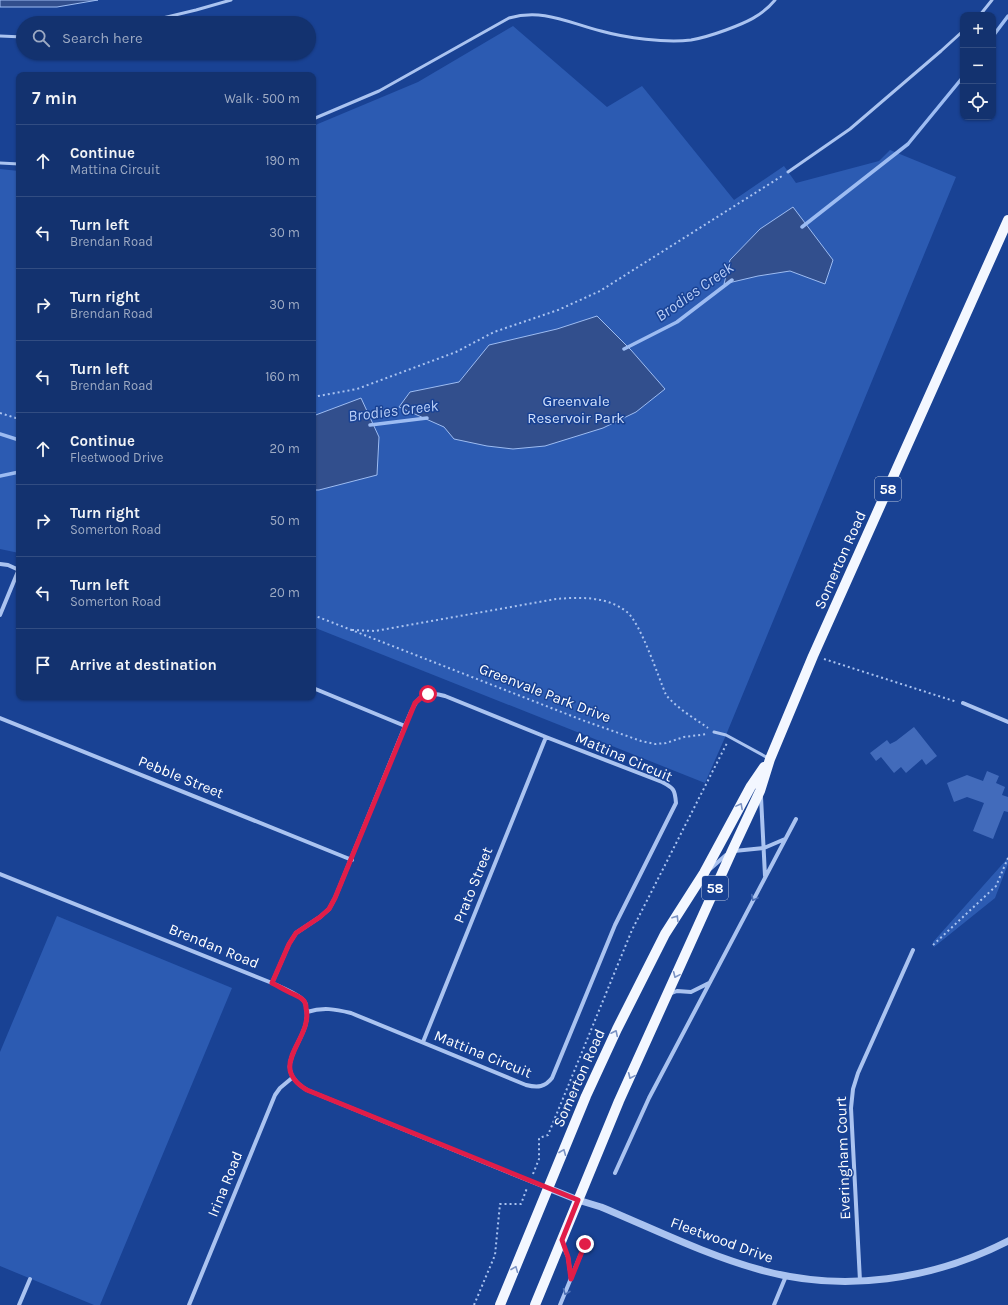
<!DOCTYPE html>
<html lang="en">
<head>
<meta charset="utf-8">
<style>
	body { margin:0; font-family:Karla,sans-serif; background:#1c3a74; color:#f1f3f6 }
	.controls { position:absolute; right:12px; top:12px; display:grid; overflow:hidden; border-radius:8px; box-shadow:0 1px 3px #0004 }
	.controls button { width:36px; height:36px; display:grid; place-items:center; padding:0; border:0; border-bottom:1px solid #324d82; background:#13326f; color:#f1f3f6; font:20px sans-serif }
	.stop { position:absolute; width:12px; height:12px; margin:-9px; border:3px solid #e11d48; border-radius:50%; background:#fff }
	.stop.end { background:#e11d48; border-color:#fff; box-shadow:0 1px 4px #0008 }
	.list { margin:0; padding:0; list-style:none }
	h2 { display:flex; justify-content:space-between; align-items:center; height:52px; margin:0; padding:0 16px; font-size:17px }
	h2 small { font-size:13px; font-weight:400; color:#9daac3 }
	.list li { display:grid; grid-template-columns:26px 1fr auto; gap:12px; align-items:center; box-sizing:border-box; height:72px; padding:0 16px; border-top:1px solid #324d82 }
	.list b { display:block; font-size:15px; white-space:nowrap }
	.list p { margin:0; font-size:13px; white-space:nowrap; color:#9daac3 }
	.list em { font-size:13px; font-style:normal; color:#9daac3 }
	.icon { flex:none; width:22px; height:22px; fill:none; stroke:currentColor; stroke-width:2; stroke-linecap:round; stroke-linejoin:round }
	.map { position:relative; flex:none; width:1008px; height:1305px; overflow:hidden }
	.search { position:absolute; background:#13326f; box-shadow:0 1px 3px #0004; left:16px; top:16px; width:300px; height:44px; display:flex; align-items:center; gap:10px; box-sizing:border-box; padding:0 14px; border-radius:22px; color:#9daac3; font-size:15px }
	.panel { position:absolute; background:#13326f; box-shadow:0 1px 3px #0004; left:16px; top:72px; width:300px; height:628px; border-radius:8px }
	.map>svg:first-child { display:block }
	.green { fill:#2c5bb2 }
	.water { fill:#324f8d; stroke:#9dbcf2 }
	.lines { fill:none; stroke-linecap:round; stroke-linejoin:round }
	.stream { stroke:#9dbcf2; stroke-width:3.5 }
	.building { fill:#426bbb }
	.path { stroke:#aac3f0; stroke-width:2; stroke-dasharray:2 3; stroke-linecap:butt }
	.service { stroke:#aac3f0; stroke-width:3 }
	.minor { stroke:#aac3f0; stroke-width:4 }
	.tertiary { stroke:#aac3f0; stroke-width:7 }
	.primary { stroke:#f3f7ff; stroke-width:10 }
	.oneway { stroke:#7b93c4 }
	.oneway2 { stroke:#4c6fb4 }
	.route { stroke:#e11d48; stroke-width:5 }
	.labels { text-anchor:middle; stroke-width:3; stroke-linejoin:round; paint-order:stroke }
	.shield { fill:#194294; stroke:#bac6df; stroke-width:1 }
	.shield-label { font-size:14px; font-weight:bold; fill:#fff }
	.park-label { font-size:15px; fill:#d1e0fb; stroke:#194294 }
	.street-label { font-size:15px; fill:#fff; stroke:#194294 }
	.water-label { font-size:16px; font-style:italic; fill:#b7cdf7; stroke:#194294 }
</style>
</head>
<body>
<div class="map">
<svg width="1008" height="1305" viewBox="0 0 1008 1305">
	<rect width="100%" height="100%" fill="#194294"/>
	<path class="green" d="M513,26L607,107L642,86L734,200L784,166L796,183L879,161L890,150L956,177L726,735L705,783L313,627V126L418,82Z
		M0,169L19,171V553L0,549Z
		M1008,856V864L995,898L934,947L933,942L1007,859Z
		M57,916L232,988L100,1305H94L0,1266V1052Z"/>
	<path class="water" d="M0,0H98L57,7H0Z
		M793,207L833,260L825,284L790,271L758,276L724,284L730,260L760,229Z
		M597,316L631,350L665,389L636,412L603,428L545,446L513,449L487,446L454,439L444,427L399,407L410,392L459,382L489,345L557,329Z
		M361,398L379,437L377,475L319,490H313V416Z"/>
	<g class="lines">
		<path class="stream" d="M993,36L1008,16
			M802,227L908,144L963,77
			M624,349L677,322L732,280
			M370,425L427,418
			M0,434L19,440
			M0,476L19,472"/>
	</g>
	<path class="building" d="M914,727L937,756L926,765L922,759L906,773L901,767L894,773L881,757L876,761L870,753L887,740L890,744L896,741Z
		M987,771L999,776L996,783L1005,787L1002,795L1008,797V812L1004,811L993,839L973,831L984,803L967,797L954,802L947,783L967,775L983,781Z"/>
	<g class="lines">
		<path class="path" d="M313,397L357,389L456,352L494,332L558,310L600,291L782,176
			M0,413L19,419
			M313,615L582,720L641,741L655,744L666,743L684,737L707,734
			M352,630L375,631L556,599C580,597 607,596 627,612C641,624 658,676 666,695C678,709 694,718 708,728
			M824,659L957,702
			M933,945L996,886L1008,858
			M533,1174L539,1159V1138L548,1135L632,930L727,743
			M474,1305L495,1255L500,1204H521L527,1188"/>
		<path class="service" d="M980,15L992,0
			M142,23L196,10L231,0
			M0,36L23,37
			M313,119L379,91L509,18C543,8 569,23 601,31C626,38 665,43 691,40C703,38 715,34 726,30C745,23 762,16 775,0
			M0,163L19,164
			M788,172L850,129L941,51L963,31
			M714,732L726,735L768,758"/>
		<path class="minor" d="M0,564L8,565L19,570
			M0,615L19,569
			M313,688L405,726
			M963,703L1008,722
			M0,718L352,860
			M761,797L765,876
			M734,851L764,848L785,839
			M710,869L726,855
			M0,874L272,983C279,986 299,995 302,999C305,1001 306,1005 306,1008C314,1039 265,1065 307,1090L547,1188
			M272,983L289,944L296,933L320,917L329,909L335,898L405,726C414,705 417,688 445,696L546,737L662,782C674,788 675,790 676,803L615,925L552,1078C545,1087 538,1088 526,1085L351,1013C335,1009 323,1007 307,1012
			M669,994L677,991L691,992L709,983
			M423,1042L546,737
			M615,1173L649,1098L796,819
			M562,1243L568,1257L571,1278
			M860,1281L851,1108L853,1089L858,1073L913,950
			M19,1305L30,1279
			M189,1305L275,1095L280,1088L292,1078
			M560,1305L585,1244
			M774,1305L786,1276"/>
		<path class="tertiary" d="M548,1188L578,1200L601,1207C654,1229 706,1255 761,1270C844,1293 932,1280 1008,1241"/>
		<path class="primary" d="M500,1305L586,1096L617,1029L665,934L704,873L751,786L764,767
			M535,1305L619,1101L732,851L760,791L770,759L813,656L1008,220"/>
	</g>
	<defs><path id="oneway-chevron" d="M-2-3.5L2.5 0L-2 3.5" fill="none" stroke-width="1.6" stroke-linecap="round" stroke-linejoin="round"/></defs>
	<g class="oneway">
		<use href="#oneway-chevron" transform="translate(740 806) rotate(-62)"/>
		<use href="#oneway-chevron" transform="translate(676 918) rotate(-58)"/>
		<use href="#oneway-chevron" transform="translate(676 975) rotate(114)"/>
		<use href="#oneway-chevron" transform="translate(615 1033) rotate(-64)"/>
		<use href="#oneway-chevron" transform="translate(631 1076) rotate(114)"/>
		<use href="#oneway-chevron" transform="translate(563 1152) rotate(-68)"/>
		<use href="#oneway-chevron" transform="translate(515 1269) rotate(-68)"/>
	</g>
	<g class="oneway2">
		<use href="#oneway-chevron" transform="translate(754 898) rotate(118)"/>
		<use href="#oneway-chevron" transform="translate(566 1292) rotate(112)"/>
	</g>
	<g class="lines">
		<path class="route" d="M428,694L423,696L415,703L335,898L329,909L320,917L296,933L289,944L272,983C278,986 283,989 289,992C293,994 299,996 302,999C305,1001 306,1005 306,1008C314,1039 265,1065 307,1090L578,1200L562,1240L568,1257L571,1279L585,1244"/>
	</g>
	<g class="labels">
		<g class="shield">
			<rect x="875" y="477" width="26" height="24" rx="3"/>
			<rect x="702" y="876" width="26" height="24" rx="3"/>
		</g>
		<g class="shield-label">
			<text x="888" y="494">58</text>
			<text x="715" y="893">58</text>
		</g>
		<g class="park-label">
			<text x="576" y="406">Greenvale<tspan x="576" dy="17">Reservoir Park</tspan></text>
		</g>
		<g class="street-label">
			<text transform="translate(840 560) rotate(-66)" y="5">Somerton Road</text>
			<text transform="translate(545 693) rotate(21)" y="5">Greenvale Park Drive</text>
			<text transform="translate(624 757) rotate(23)" y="5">Mattina Circuit</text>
			<text transform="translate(181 777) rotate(22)" y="5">Pebble Street</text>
			<text transform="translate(473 885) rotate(-68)" y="5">Prato Street</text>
			<text transform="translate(214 946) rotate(22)" y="5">Brendan Road</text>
			<text transform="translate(483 1054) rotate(22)" y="5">Mattina Circuit</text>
			<text transform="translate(579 1078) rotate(-66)" y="5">Somerton Road</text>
			<text transform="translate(843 1158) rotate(-92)" y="5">Everingham Court</text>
			<text transform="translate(225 1184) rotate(-68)" y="5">Irina Road</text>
			<text transform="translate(722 1240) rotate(20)" y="5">Fleetwood Drive</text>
		</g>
		<g class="water-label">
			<text transform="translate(694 291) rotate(-35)" y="6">Brodies Creek</text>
			<text transform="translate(393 410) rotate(-7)" y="6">Brodies Creek</text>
		</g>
	</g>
</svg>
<div class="controls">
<button>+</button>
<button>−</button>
<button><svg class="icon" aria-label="locate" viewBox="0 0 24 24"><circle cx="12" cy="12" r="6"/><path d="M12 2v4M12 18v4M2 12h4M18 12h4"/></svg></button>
</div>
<div class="stop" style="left:428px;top:694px"></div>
<div class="stop end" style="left:585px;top:1244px"></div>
<div class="search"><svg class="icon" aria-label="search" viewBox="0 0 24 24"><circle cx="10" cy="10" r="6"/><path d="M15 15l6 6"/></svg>Search here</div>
<section class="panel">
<h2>7 min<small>Walk · 500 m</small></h2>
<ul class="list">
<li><svg class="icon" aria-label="ahead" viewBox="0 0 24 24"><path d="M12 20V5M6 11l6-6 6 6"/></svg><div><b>Continue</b><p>Mattina Circuit</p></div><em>190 m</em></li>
<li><svg class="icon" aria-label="left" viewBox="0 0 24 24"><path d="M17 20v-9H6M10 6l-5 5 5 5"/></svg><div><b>Turn left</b><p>Brendan Road</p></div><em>30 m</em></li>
<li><svg class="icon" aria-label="right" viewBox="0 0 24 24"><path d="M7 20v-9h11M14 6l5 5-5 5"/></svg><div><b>Turn right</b><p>Brendan Road</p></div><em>30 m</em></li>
<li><svg class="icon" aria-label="left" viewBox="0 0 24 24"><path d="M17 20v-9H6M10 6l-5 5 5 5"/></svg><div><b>Turn left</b><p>Brendan Road</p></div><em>160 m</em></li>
<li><svg class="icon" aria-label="ahead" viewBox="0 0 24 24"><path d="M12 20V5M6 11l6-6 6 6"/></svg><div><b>Continue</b><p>Fleetwood Drive</p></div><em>20 m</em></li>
<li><svg class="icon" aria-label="right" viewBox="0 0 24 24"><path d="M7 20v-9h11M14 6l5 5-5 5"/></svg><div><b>Turn right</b><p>Somerton Road</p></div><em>50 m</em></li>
<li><svg class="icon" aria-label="left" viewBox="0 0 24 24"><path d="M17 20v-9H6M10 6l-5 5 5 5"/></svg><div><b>Turn left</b><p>Somerton Road</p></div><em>20 m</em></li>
<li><svg class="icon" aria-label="arrive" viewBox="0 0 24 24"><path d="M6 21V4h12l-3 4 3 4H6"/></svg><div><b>Arrive at destination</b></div></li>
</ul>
</section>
</div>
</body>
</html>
